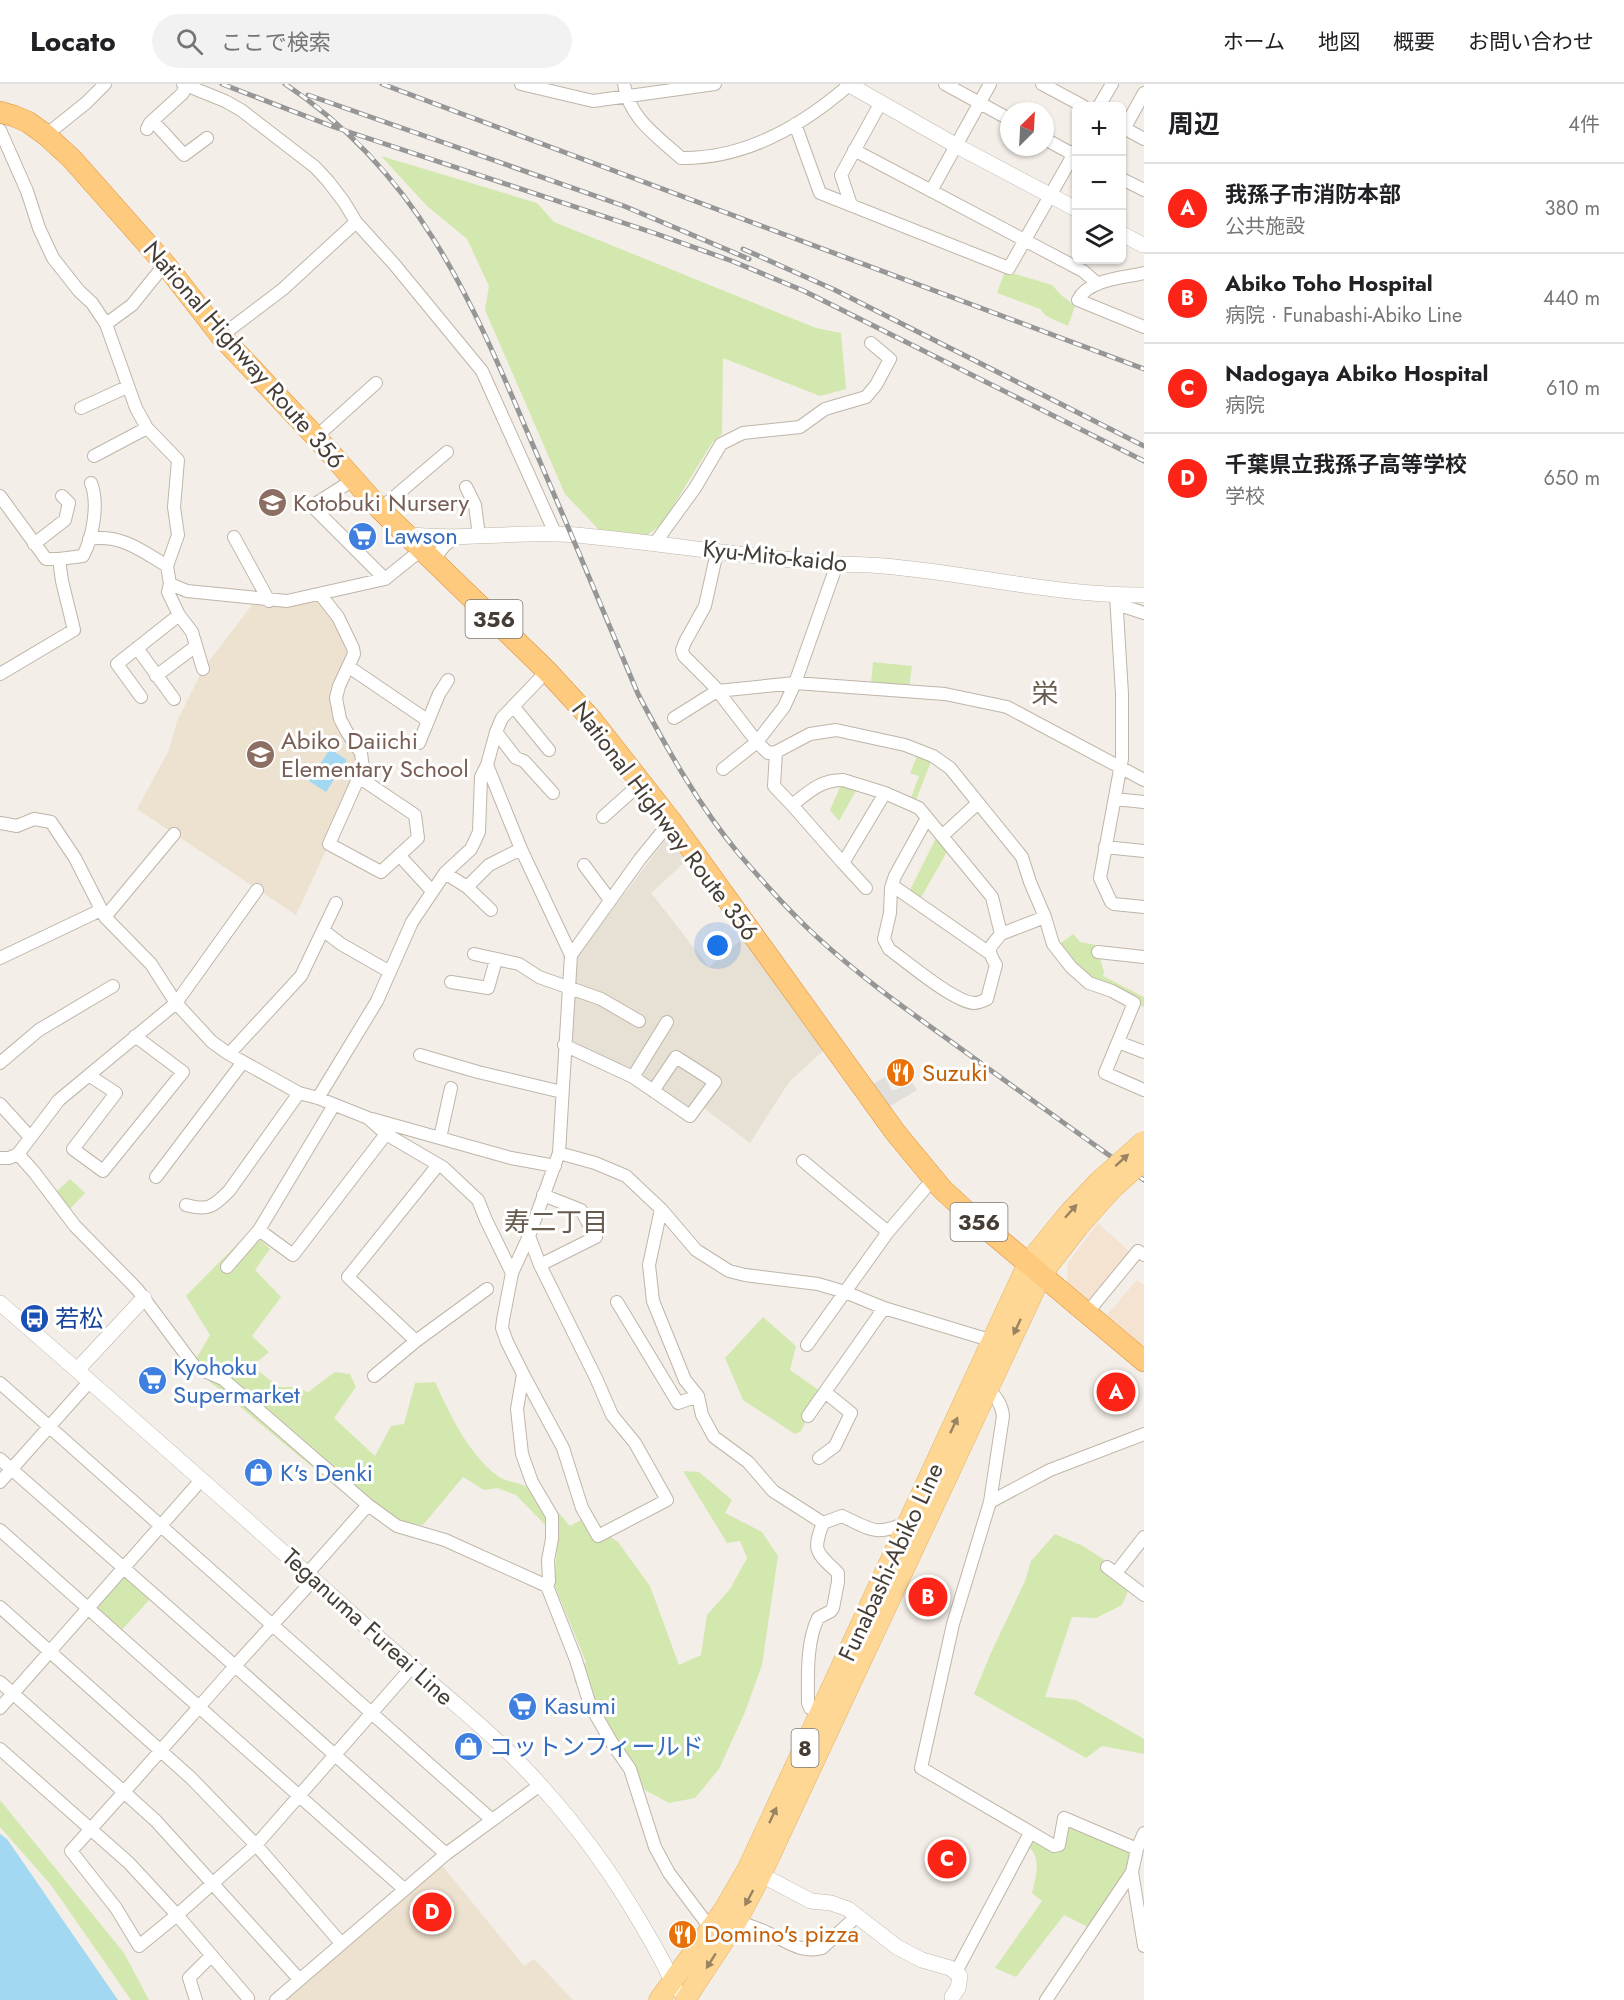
<!DOCTYPE html>
<html lang="ja">
<head>
<meta charset="utf-8">
<style>
	body { margin:0; font-family:Jost,"Noto Sans JP",sans-serif; background:#f2f2f2; color:#202124 }
	.controls { position:absolute; right:18px; top:18px; display:grid; overflow:hidden; border-radius:9px; box-shadow:0 2px 4px #0004 }
	.controls button { width:54px; height:54px; display:grid; place-items:center; padding:0; border:0; border-bottom:2px solid #e0e0e0; background:#fff; color:#202124; font:30px sans-serif }
	.compass { position:absolute; left:1000px; top:18px; width:54px; height:54px; border-radius:50%; background:#fff; box-shadow:0 2px 4px #0004; rotate:24deg }
	.you { position:absolute; left:718px; top:862px; width:21px; height:21px; margin:-15px; border:4px solid #fff; border-radius:50%; background:#1a73e8; box-shadow:0 0 0 9px #1a73e833 }
	.badge { display:grid; place-items:center; width:39px; height:39px; border-radius:50%; background:#fb2416; color:#fff; font-size:20px; font-weight:700 }
	.pin { position:absolute; translate:-50% -50%; border:3px solid #fff; box-shadow:0 2px 6px #0006 }
	.list { margin:0; padding:0; list-style:none }
	h2 { display:flex; justify-content:space-between; align-items:center; height:78px; margin:0; padding:0 24px; font-size:26px }
	h2 small { font-size:20px; font-weight:400; color:#757577 }
	.list li { display:grid; grid-template-columns:39px 1fr auto; gap:18px; align-items:center; box-sizing:border-box; height:90px; padding:0 24px; border-top:2px solid #e0e0e0 }
	.list b { display:block; font-size:22px; white-space:nowrap }
	.list p { margin:0; font-size:20px; white-space:nowrap; color:#757577 }
	.list em { font-size:20px; font-style:normal; color:#757577 }
	.icon { flex:none; width:33px; height:33px; fill:none; stroke:currentColor; stroke-width:2; stroke-linecap:round; stroke-linejoin:round }
	.map { position:relative; flex:none; width:1144px; height:1916px; overflow:hidden }
	header { display:flex; align-items:center; gap:36px; box-sizing:border-box; height:84px; padding:0 30px; background:#fff; border-bottom:2px solid #e0e0e0 }
	header strong { font-size:28px }
	nav { display:flex; gap:33px; margin-inline-start:auto; font-size:21px }
	.search { width:420px; height:54px; background:#f2f2f2; display:flex; align-items:center; gap:15px; box-sizing:border-box; padding:0 21px; border-radius:33px; color:#757577; font-size:22px }
	main { display:flex }
	aside { flex:1; background:#fff }
	.map>svg:first-child { display:block }
	.residential { fill:#e7e0d5 }
	.commercial { fill:#f5e3d2 }
	.education { fill:#ede2d0 }
	.green { fill:#d3e8af }
	.parking { fill:#e1dfdc }
	.water { fill:#a2d8f1 }
	.lines { fill:none; stroke-linecap:round; stroke-linejoin:round }
	.minor-casing { stroke:#bfb5a9; stroke-width:14 }
	.tertiary-casing { stroke:#bfb5a9; stroke-width:16 }
	.primary-casing { stroke:#e4b264; stroke-width:21 }
	.trunk-casing { stroke:#de9136; stroke-width:22 }
	.minor { stroke:#fff; stroke-width:12 }
	.tertiary { stroke:#fff; stroke-width:15 }
	.primary { stroke:#fed795; stroke-width:20 }
	.trunk { stroke:#feca7e; stroke-width:21 }
	.rail-casing { stroke:#969696; stroke-width:5 }
	.rail { stroke:#fff; stroke-width:3; stroke-dasharray:9; stroke-linecap:butt }
	.primary-bridge-casing { stroke:#e4b264; stroke-width:21; stroke-linecap:butt }
	.primary-bridge { stroke:#fed795; stroke-width:20 }
	.oneway { fill:#998361 }
	.labels { text-anchor:middle; stroke-width:6; stroke-linejoin:round; paint-order:stroke }
	.shield { fill:#fff; stroke:#7e7872; stroke-width:1.5 }
	.shield-label { font-size:22px; font-weight:bold; fill:#463e36 }
	.street-label { font-size:24px; fill:#463e36; stroke:#fff }
	.education-label { font-size:24px; fill:#785e54; stroke:#fff; text-anchor:start }
	.shop-label { font-size:24px; fill:#366cbe; stroke:#fff; text-anchor:start }
	.food-label { font-size:24px; fill:#c56008; stroke:#fff; text-anchor:start }
	.transit-label { font-size:24px; fill:#164399; stroke:#fff; text-anchor:start }
	.neighbourhood-label { font-size:26px; fill:#695b4d; stroke:#fff }
	.quarter-label { font-size:27px; fill:#695b4d; stroke:#fff }
</style>
</head>
<body>
<header>
<strong>Locato</strong>
<div class="search"><svg class="icon" aria-label="search" viewBox="0 0 24 24"><circle cx="10" cy="10" r="6"/><path d="M15 15l6 6"/></svg>ここで検索</div>
<nav><a>ホーム</a><a>地図</a><a>概要</a><a>お問い合わせ</a></nav>
</header>
<main>
<div class="map">
<svg width="1144" height="1916" viewBox="0 0 1144 1916">
	<rect width="100%" height="100%" fill="#f3eee7"/>
	<path class="residential" d="M668,752L686,777L651,809L709,883L745,853L824,966L789,998L750,1059L696,1018L689,1024L622,982L571,959L578,872Z"/>
	<path class="commercial" d="M1098,1139L1132,1170L1092,1218L1067,1199L1068,1179Z
		M1137,1196L1144,1201V1260L1142,1262L1107,1231Z"/>
	<path class="education" d="M315,515L333,535L347,565L345,577L331,603L330,616L333,634L338,645L356,674L357,681L327,764L296,831L137,725L169,666L177,637L203,585L255,517Z
		M441,1780L524,1882L534,1875L573,1916H282Z"/>
	<path class="green" d="M381,72L537,119L554,138L816,244L841,249L846,305L820,312L723,274L722,350L712,359L662,440L646,452L602,449L565,410L485,226L489,202L467,155L427,122Z
		M1005,187L1052,201L1061,211L1075,222L1068,242L1046,232L1040,225L997,209Z
		M873,578L912,582L909,604L871,600Z
		M918,670L932,675L914,721L909,719L919,692L910,689Z
		M841,701L857,705L839,737L830,726Z
		M939,748L948,766L918,819L907,812Z
		M1073,850L1080,858L1096,861L1104,888L1103,892L1144,913V923L1089,899L1056,863Z
		M70,1095L85,1109L70,1125L56,1108Z
		M250,1147L270,1165L255,1186L281,1213L252,1252L269,1268L252,1282L279,1303H293L308,1308L335,1288L350,1290L356,1303L334,1334L375,1372L391,1342L404,1340L415,1299L435,1298C451,1332 468,1370 499,1393C507,1398 517,1398 525,1402C546,1413 555,1424 570,1442L583,1435L618,1458L650,1502L679,1581L701,1571L707,1531L730,1505L747,1474L740,1457L727,1459L683,1387L699,1388L732,1416L725,1429L762,1448L778,1472L762,1581L745,1628L719,1685L695,1714L669,1719L645,1706L574,1596L586,1578L554,1500L558,1454L516,1411L497,1404L484,1406L463,1393L423,1441L401,1439L352,1416L209,1297L196,1275L210,1251L186,1212Z
		M763,1233L796,1262L790,1286L820,1307L801,1347L795,1350L743,1316L725,1274Z
		M1055,1450L1083,1462L1133,1495L1122,1521L1096,1534L1072,1533L1045,1613L1076,1616L1144,1655V1670L1102,1662L1086,1674L974,1610L990,1571L1025,1497L1031,1477Z
		M125,1487L152,1513L119,1549L91,1523Z
		M0,1716L124,1869L149,1916H131L51,1801L0,1743Z
		M1065,1739L1131,1766L1128,1786L1092,1845L1064,1831L1016,1893L995,1884L1042,1817L1032,1809C1035,1794 1042,1777 1030,1764V1759L1035,1757L1054,1767Z"/>
	<path class="parking" d="M885,993L892,1006L898,1005L910,995L917,1006L887,1024L871,1001Z"/>
	<path class="water" d="M330,665L347,676L326,708L309,697Z
		M0,1750L7,1755L118,1916H0Z"/>
	<g class="lines">
		<defs>
			<path id="minor" d="M183,0L225,17L241,26L315,83L328,97L344,118L356,138L394,180L482,287L555,449
				M521,0L593,17L715,0
				M624,0C629,34 657,52 681,74C744,75 802,42 849,1
				M945,0L1009,35
				M1042,0L1083,22
				M1099,22L1112,0
				M153,37L184,71L207,54
				M795,40L820,109L1009,184L1076,66
				M1122,43L1144,55
				M147,45L150,39L183,9L185,1
				M1124,45L1144,9
				M0,46L27,107L39,144L53,174L79,207L92,219L106,240L136,324L147,344L178,376L174,423L178,451L167,482L170,500L168,508L179,531L192,548L203,585
				M46,51L86,19L105,0
				M1045,55L1076,72
				M854,66L1083,187L1098,200
				M1122,95L1144,106
				M931,107L990,0
				M851,121L841,91L880,20
				M1144,189C1124,194 1088,195 1078,216L1144,243
				M106,240L132,221L165,180
				M221,252L283,205L356,138
				M81,324L127,303
				M316,353L376,299
				M94,372L147,344
				M353,396L312,422L385,495
				M466,403L475,421L479,452
				M0,412L46,475H59L83,472C93,453 99,419 91,399
				M380,425L447,368
				M234,453L269,517
				M89,455C121,450 141,466 167,482
				M655,459L695,404L721,360L743,349L800,343L825,325L866,313L876,301L890,275L871,259
				M34,460L65,436L69,419L62,412
				M717,468L705,522L685,558L682,566L684,572L714,602L757,658L768,669L776,668L810,650L836,646L905,661L933,672L950,684L1022,773L1030,798L1045,833L1053,860L1071,883L1089,899L1112,907L1134,919L1105,989L1144,1006
				M434,477C441,465 446,458 458,452
				M170,500L187,507L287,517L385,495L421,466
				M320,510L338,533L353,564L354,570L339,602L336,614L340,635L347,648L361,669L363,684L329,760L381,788L418,754L415,731L360,694
				M1116,511L1122,610V675L1100,794L1111,818L1114,820L1144,823
				M1117,520L1144,529
				M137,564L174,615
				M349,583L427,636
				M0,590L74,546L62,497L59,475
				M156,592L196,562
				M141,613L117,580L179,531
				M513,622L549,666
				M674,634L717,607L795,599L945,610L1007,623L1144,696
				M496,648L516,674L524,677L553,709
				M419,659L439,610L448,596
				M776,668L774,702L792,721C809,708 820,696 843,696L885,709L919,724L992,813L1001,850L1045,833
				M487,681L521,765L571,871
				M723,685L757,658L784,623L795,599L837,480
				M1115,715L1144,718
				M792,721L843,779L885,709
				M603,733L641,699
				M927,734L895,792L891,804L890,829L884,855L889,865C907,878 954,918 974,919C979,919 983,917 987,915L996,881C986,864 989,865 1001,850
				M671,737L640,775L571,871L559,1069L529,1152L512,1189L503,1236L502,1244L507,1258L523,1290L517,1325L522,1370L532,1398L552,1432V1455L548,1476L549,1497L547,1502L576,1576L590,1621L612,1659L630,1685L655,1763L669,1789L711,1845
				M0,739L17,742L34,735L51,738L75,774L105,833L151,880L176,919L212,958L229,970L299,1009L318,1014L368,1034L386,1050L444,1084L478,1116L486,1136L512,1189
				M942,752L978,719
				M1105,763L1144,767
				M399,771L432,807
				M843,779L866,804
				M584,781L610,816
				M445,789L467,803L491,826
				M467,803L489,781L521,765
				M891,804H896L988,868
				M105,833L174,750
				M324,847L341,860L390,888
				M1098,868L1144,873
				M474,870L519,880L539,893L601,915L639,937
				M0,874L101,826
				M451,898L488,904L496,876
				M1118,958L1144,968
				M564,961L633,993L690,1032L715,998L676,973L653,1007
				M229,970L301,892L336,819
				M420,971L478,988L562,1008
				M0,979L39,946L113,902
				M90,992L116,1009L73,1065L103,1087L183,988L135,952
				M633,993L667,938
				M318,1014L377,917L412,838L445,789L471,765L479,748L481,693L487,681L496,648L502,634L547,587
				M0,1020L30,1053
				M372,1035L511,1074L555,1082
				M440,1054L451,1004
				M559,1069L595,1079L626,1092L661,1125L696,1166L729,1187L745,1191L818,1200L845,1208L884,1224L993,1257
				M18,1070L59,1016L176,919L257,806
				M0,1074H9L18,1070L34,1088L75,1142L137,1205L195,1283L223,1295L368,1421L397,1442L445,1456L547,1502
				M803,1077L888,1148L933,1095
				M156,1093L243,978
				M186,1121C208,1127 213,1123 229,1107L299,1009
				M661,1125L649,1181L653,1217L685,1296L698,1312L702,1331L714,1353L748,1378L773,1407L823,1439C812,1468 816,1468 838,1489V1498L833,1524L831,1527L818,1534C806,1559 808,1592 808,1619L810,1624L826,1631
				M259,1146L293,1171L386,1050
				M540,1181L596,1153L581,1126L543,1111
				M227,1183L259,1146L334,1021
				M617,1218L678,1319L698,1312
				M1087,1229L1138,1167L1144,1171
				M416,1257L348,1193L438,1081
				M807,1261L888,1148
				M523,1290L563,1364L582,1424L598,1452L667,1416L635,1359L612,1331L596,1294L540,1181L529,1152
				M374,1292L416,1257L487,1205
				M0,1299L492,1736
				M988,1304C995,1312 1002,1320 1003,1332L990,1418L953,1540L921,1684L1054,1762L1059,1761L1064,1734L1137,1765L1132,1788L1144,1862
				M808,1332L884,1224
				M819,1374L835,1362L851,1329L825,1308
				M0,1375L235,1582L314,1495
				M0,1398L89,1298
				M990,1418L1050,1386L1144,1350
				M823,1439L842,1432C874,1447 875,1452 909,1438
				M0,1446L199,1623L124,1708L156,1737L299,1895
				M1107,1483L1144,1511
				M1116,1489L1144,1453
				M307,1490L368,1421
				M0,1523L191,1694L256,1761L341,1859
				M0,1598L124,1708L71,1767L116,1824L139,1862L177,1831L129,1779L0,1665
				M0,1624L202,1395
				M1137,1765L1144,1749
				M404,1805L199,1623L235,1582L446,1770
				M737,1837C747,1841 758,1844 768,1849C786,1856 800,1870 822,1864L857,1832
				M956,1888L1030,1749
				M248,1914L177,1831L256,1761L411,1584
				M196,1916L189,1894L211,1872
				M276,1916L446,1770L540,1701
				M1046,1916L1132,1788"/>
			<path id="tertiary" d="M848,0L957,62L1076,125
				M1122,150L1143,161
				M404,450C464,458 525,445 586,452C665,460 744,472 824,479C844,481 863,480 883,482C970,489 1056,512 1144,511
				M0,1219C125,1328 249,1437 372,1548C428,1599 491,1645 541,1702C578,1743 611,1788 639,1836C652,1858 666,1881 675,1905
				M77,1286L144,1214
				M754,1787L811,1817L831,1819L848,1825L897,1863L922,1876L950,1884L960,1892L958,1904L952,1913"/>
			<path id="primary" d="M659,1916L723,1827L748,1784L1028,1179L1067,1131L1100,1096
				M685,1916L737,1837L761,1791L1042,1190L1079,1142L1111,1106"/>
			<path id="trunk" d="M0,28L14,32L28,38L46,51L72,75L165,180L221,252L316,353L380,425L547,587L592,636L671,737L895,1048L942,1105L969,1130L1144,1277"/>
		</defs>
		<use href="#minor" class="minor-casing"/>
		<use href="#tertiary" class="tertiary-casing"/>
		<use href="#primary" class="primary-casing"/>
		<use href="#trunk" class="trunk-casing"/>
		<use href="#minor" class="minor"/>
		<use href="#tertiary" class="tertiary"/>
		<use href="#primary" class="primary"/>
		<use href="#trunk" class="trunk"/>
		<defs>
			<path id="rail" d="M222,0L334,43L657,150L732,177L804,207L1144,377
				M285,0C422,91 474,222 535,366C570,447 604,528 638,610C667,665 699,722 739,770C764,799 789,827 817,853C868,900 926,939 982,980C1036,1019 1090,1058 1144,1096
				M382,0L1144,285
				M308,11L624,122L749,175
				M743,165L835,206L1144,362"/>
		</defs>
		<use href="#rail" class="rail-casing"/>
		<use href="#rail" class="rail"/>
		<defs>
			<path id="primary-bridge" d="M1100,1096L1144,1057
				M1111,1106L1144,1076"/>
		</defs>
		<use href="#primary-bridge" class="primary-bridge-casing"/>
		<use href="#primary-bridge" class="primary-bridge"/>
	</g>
	<defs><path id="oneway-solid" d="M-6-.8H1V-3.2L6.5 0L1 3.2V.8H-6Z" transform="scale(1.5)"/></defs>
	<g class="oneway">
		<use href="#oneway-solid" transform="translate(1122 1076) rotate(-42)"/>
		<use href="#oneway-solid" transform="translate(1071 1127) rotate(-48)"/>
		<use href="#oneway-solid" transform="translate(1017 1243) rotate(115)"/>
		<use href="#oneway-solid" transform="translate(954 1341) rotate(-65)"/>
		<use href="#oneway-solid" transform="translate(773 1731) rotate(-65)"/>
		<use href="#oneway-solid" transform="translate(749 1814) rotate(118)"/>
		<use href="#oneway-solid" transform="translate(711 1877) rotate(122)"/>
	</g>
	<defs>
		<symbol id="school-disc" viewBox="-11 -11 22 22"><circle r="9.5" fill="#8d6e63" stroke="#fff"/><path d="M0-5L7-2L0 1L-7-2ZM-4 1L0 2.5L4 1V4Q0 6-4 4Z" fill="#fff"/></symbol>
		<symbol id="supermarket-disc" viewBox="-11 -11 22 22"><circle r="9.5" fill="#3f7fe0" stroke="#fff"/><path d="M-6-5.5h2.5l.6 2H6L4.5 2H-2.5L-4.4-4H-6ZM-1.5 3.2a1.3 1.3 0 1 0 .1 0ZM3 3.2a1.3 1.3 0 1 0 .1 0Z" fill="#fff"/></symbol>
		<symbol id="restaurant-disc" viewBox="-11 -11 22 22"><circle r="9.5" fill="#e8710a" stroke="#fff"/><path d="M-5-6h1v4h1v-4h1v4h1v-4h1v5L-1.5 .5V6h-2V.5L-5-1ZM5-6V6H3V1.5H1.5Q1.5-4 5-6Z" fill="#fff"/></symbol>
		<symbol id="bus-disc" viewBox="-11 -11 22 22"><circle r="9.5" fill="#1a4fb4" stroke="#fff"/><path d="M-5-6H5V4H4V6H2V4H-2V6H-4V4H-5ZM-3.5-4V0h7V-4ZM-3.5 1.2v1.5H-2V1.2ZM2 1.2v1.5H3.5V1.2Z" fill="#fff"/></symbol>
		<symbol id="shop-disc" viewBox="-11 -11 22 22"><circle r="9.5" fill="#3f7fe0" stroke="#fff"/><path d="M-5-2.5h2.3a2.7 3.5 0 0 1 5.4 0H5L5.5 6h-11ZM-1.5-2.5h3a1.5 2.3 0 0 0-3 0Z" fill="#fff"/></symbol>
	</defs>
	<g fill-rule="evenodd">
		<use href="#school-disc" x="256" y="402" width="33" height="33"/>
		<use href="#supermarket-disc" x="346" y="436" width="33" height="33"/>
		<use href="#school-disc" x="244" y="654" width="33" height="33"/>
		<use href="#restaurant-disc" x="884" y="972" width="33" height="33"/>
		<use href="#bus-disc" x="18" y="1218" width="33" height="33"/>
		<use href="#supermarket-disc" x="136" y="1280" width="33" height="33"/>
		<use href="#shop-disc" x="242" y="1372" width="33" height="33"/>
		<use href="#supermarket-disc" x="506" y="1606" width="33" height="33"/>
		<use href="#shop-disc" x="452" y="1646" width="33" height="33"/>
		<use href="#restaurant-disc" x="666" y="1834" width="33" height="33"/>
	</g>
	<g class="labels">
		<g class="shield">
			<rect x="465.5" y="516" width="57" height="38" rx="4.5"/>
			<rect x="950.5" y="1119" width="57" height="38" rx="4.5"/>
			<rect x="791.5" y="1645" width="27" height="38" rx="4.5"/>
		</g>
		<g class="shield-label">
			<text x="494" y="543">356</text>
			<text x="979" y="1146">356</text>
			<text x="805" y="1672">8</text>
		</g>
		<g class="street-label">
			<text transform="translate(244 271) rotate(49)" y="8">National Highway Route 356</text>
			<text transform="translate(775 472) rotate(6)" y="8">Kyu-Mito-kaido</text>
			<text transform="translate(665 737) rotate(53)" y="8">National Highway Route 356</text>
			<text transform="translate(891 1478) rotate(-65)" y="8">Funabashi-Abiko Line</text>
			<text transform="translate(368 1543) rotate(42)" y="8">Teganuma Fureai Line</text>
		</g>
		<g class="education-label">
			<text x="293" y="427">Kotobuki Nursery</text>
			<text x="281" y="665">Abiko Daiichi<tspan x="281" dy="28">Elementary School</tspan></text>
		</g>
		<g class="shop-label">
			<text x="384" y="460">Lawson</text>
			<text x="173" y="1291">Kyohoku<tspan x="173" dy="28">Supermarket</tspan></text>
			<text x="280" y="1397">K's Denki</text>
			<text x="544" y="1630">Kasumi</text>
			<text x="489" y="1671">コットンフィールド</text>
		</g>
		<g class="food-label">
			<text x="922" y="997">Suzuki</text>
			<text x="704" y="1858">Domino's pizza</text>
		</g>
		<g class="transit-label">
			<text x="55" y="1243">若松</text>
		</g>
		<g class="neighbourhood-label">
			<text x="556" y="1147">寿二丁目</text>
		</g>
		<g class="quarter-label">
			<text x="1045" y="619">栄</text>
		</g>
	</g>
</svg>
<div class="controls">
<button>+</button>
<button>−</button>
<button><svg class="icon" aria-label="layers" viewBox="0 0 24 24"><path d="M12 4l9 5-9 5-9-5zM3 14l9 5 9-5"/></svg></button>
</div>
<svg class="compass" viewBox="-18 -18 36 36"><path d="M0-13l5 13h-10z" fill="#e53935"/><path d="M0 13l5-13h-10z" fill="#757577"/></svg>
<div class="you"></div>
<div class="pin badge" style="left:1116px;top:1308px">A</div>
<div class="pin badge" style="left:928px;top:1513px">B</div>
<div class="pin badge" style="left:947px;top:1775px">C</div>
<div class="pin badge" style="left:432px;top:1828px">D</div>
</div>
<aside>
<h2>周辺<small>4件</small></h2>
<ul class="list">
<li><span class="badge">A</span><div><b>我孫子市消防本部</b><p>公共施設</p></div><em>380 m</em></li>
<li><span class="badge">B</span><div><b>Abiko Toho Hospital</b><p>病院 · Funabashi-Abiko Line</p></div><em>440 m</em></li>
<li><span class="badge">C</span><div><b>Nadogaya Abiko Hospital</b><p>病院</p></div><em>610 m</em></li>
<li><span class="badge">D</span><div><b>千葉県立我孫子高等学校</b><p>学校</p></div><em>650 m</em></li>
</ul>
</aside>
</main>
</body>
</html>
